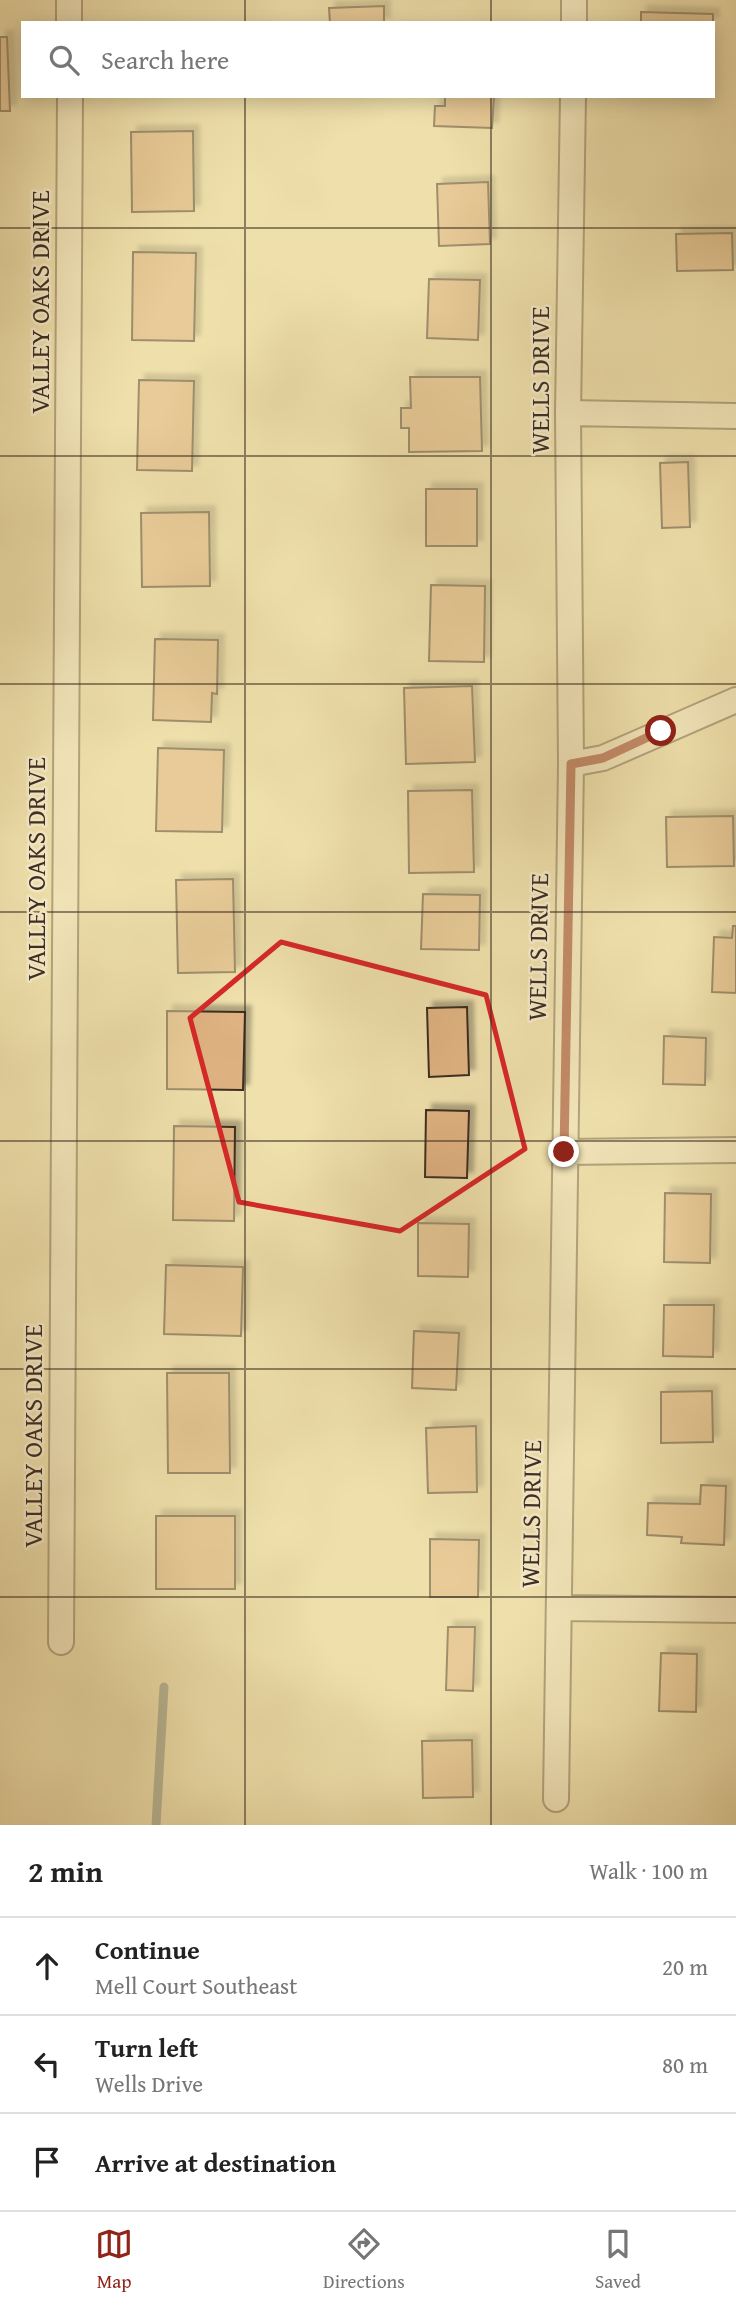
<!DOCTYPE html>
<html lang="en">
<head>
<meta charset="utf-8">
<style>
	body { margin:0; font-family:"Gentium Book Plus",serif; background:#f6f6f6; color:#222 }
	.stop { position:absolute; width:21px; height:21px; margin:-16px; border:5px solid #8f2418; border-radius:50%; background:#fff }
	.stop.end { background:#8f2418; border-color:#fff; box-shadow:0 2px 7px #0008 }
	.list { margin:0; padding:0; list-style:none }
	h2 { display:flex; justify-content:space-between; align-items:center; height:91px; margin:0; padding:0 28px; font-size:30px }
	h2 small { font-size:23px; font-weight:400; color:#767676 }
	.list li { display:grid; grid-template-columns:46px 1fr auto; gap:21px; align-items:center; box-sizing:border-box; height:98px; padding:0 28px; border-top:2px solid #e0e0e0 }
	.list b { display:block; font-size:26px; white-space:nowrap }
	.list p { margin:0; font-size:23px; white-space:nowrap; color:#767676 }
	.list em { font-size:23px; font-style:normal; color:#767676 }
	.icon { flex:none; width:38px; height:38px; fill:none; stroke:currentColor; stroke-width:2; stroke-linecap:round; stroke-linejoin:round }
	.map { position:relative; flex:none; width:736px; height:1825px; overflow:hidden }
	.search { position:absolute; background:#fff; box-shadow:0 4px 18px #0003; left:21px; right:21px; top:21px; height:77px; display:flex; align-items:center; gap:18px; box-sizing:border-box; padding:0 24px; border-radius:0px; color:#767676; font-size:26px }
	.sheet { height:385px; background:#fff }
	nav { display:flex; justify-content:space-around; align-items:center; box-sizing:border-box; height:98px; border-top:2px solid #e0e0e0; background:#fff; font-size:19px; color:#767676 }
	nav a { display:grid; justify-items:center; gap:4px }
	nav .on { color:#8f2418 }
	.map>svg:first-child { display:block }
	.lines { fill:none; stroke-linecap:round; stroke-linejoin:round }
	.stream { stroke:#778279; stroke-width:9 }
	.building { fill:#dfb281; stroke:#3d2d21; stroke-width:2; filter:url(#shadow) }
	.street-casing { stroke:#6a5a44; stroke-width:28 }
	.street { stroke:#f5ebc9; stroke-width:24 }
	.route { stroke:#8f2418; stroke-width:9 }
	.marked { fill:none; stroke:#d62828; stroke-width:5; stroke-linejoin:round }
	.grid { fill:none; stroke:#3d2d21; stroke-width:2; stroke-opacity:0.55 }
	.labels { text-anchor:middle; stroke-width:5; stroke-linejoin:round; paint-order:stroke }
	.street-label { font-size:26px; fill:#3d2d21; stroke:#f5ebc9 }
</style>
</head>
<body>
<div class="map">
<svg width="736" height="1825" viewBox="0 0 736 1825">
	<defs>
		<filter id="shadow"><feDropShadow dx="6" dy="-6" stdDeviation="2" flood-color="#0004"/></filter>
	</defs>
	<rect width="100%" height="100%" fill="#efe0ac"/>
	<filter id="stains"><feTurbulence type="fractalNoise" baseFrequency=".00286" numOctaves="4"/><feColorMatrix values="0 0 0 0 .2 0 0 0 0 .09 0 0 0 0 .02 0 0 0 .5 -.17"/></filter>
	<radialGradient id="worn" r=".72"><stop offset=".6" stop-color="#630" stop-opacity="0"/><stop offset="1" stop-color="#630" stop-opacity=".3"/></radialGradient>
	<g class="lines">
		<path class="stream" d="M156,1825L164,1687"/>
	</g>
	<path class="building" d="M384,6V23H330L329,8Z
		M641,12L713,14V23H641Z
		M0,37H7L10,111H0Z
		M445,96H494L492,128L434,126L435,106H445Z
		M193,131L194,211L132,212L131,132Z
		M488,182L490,244L439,246L437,184Z
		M732,233L733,270L677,271L676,234Z
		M133,252L196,253L194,341L132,340Z
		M429,279L480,280L478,340L427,338Z
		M410,377H480L482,451L409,452V428H401V408H411Z
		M139,380L194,381L192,471L137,470Z
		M688,462L690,527L662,528L660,463Z
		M426,489H477V546H426Z
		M209,512L210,586L142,587L141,513Z
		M431,585L485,586L484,662L429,661Z
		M155,639L218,640L217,694L212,693L211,722L153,720Z
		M472,686L475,762L406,764L404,688Z
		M158,748L224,750L222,832L156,831Z
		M472,790L474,872L409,873L408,791Z
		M733,816L734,866L667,867L666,817Z
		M233,879L235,972L178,973L176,880Z
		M423,894L480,895L479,950L421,949Z
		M733,926H736V993L712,992L714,937L732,938Z
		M467,1007L469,1075L429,1077L427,1008Z
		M167,1011L245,1012L243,1090L167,1089Z
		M664,1036L706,1038L705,1085L663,1084Z
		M426,1110L469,1111L467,1178L425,1177Z
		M174,1126L235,1127L234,1221L173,1220Z
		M665,1193L711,1194L710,1263L664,1262Z
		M418,1223L469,1224L468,1277L418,1276Z
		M166,1265L243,1267L241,1336L164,1334Z
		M664,1305H714L713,1357L663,1356Z
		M414,1331L459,1333L456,1390L412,1388Z
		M167,1373H229L230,1473H168Z
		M712,1391L713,1442L661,1443V1392Z
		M476,1426L477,1492L428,1493L426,1428Z
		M701,1485L726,1486L724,1545L681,1543L682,1537L647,1535L648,1503L700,1504Z
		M156,1516H235V1589H156Z
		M430,1539L479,1540L478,1597H430Z
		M448,1627H475L473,1691L446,1690Z
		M661,1653L697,1654L696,1712L659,1711Z
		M472,1740L473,1797L423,1798L422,1741Z"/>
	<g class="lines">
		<defs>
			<path id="street" d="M69,0V23
				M574,23V0
				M568,413L736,416
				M571,764L603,758L736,700
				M564,1152L736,1150
				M560,1608L736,1610
				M61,1642L70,96
				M556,1799L571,764L568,413L573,96"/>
		</defs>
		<use href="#street" class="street-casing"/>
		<use href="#street" class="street"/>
	</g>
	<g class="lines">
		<path class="route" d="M564,1152L571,764L603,758L661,731"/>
	</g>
	<path d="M0 0H736V1825H0ZM281,942L486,995L525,1149L400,1231L239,1202L190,1018Z" fill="#efe0ac" fill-opacity=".55" fill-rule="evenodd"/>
	<path class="marked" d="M281,942L486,995L525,1149L400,1231L239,1202L190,1018Z"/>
	<path class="grid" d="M245,0V23M491,0V23M245,96V1825M491,96V1825M0,228H736M0,456H736M0,684H736M0,912H736M0,1141H736M0,1369H736M0,1597H736"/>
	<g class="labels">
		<g class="street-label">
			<text transform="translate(40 302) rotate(-90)" y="9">VALLEY OAKS DRIVE</text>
			<text transform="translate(540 380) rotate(-90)" y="9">WELLS DRIVE</text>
			<text transform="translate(36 869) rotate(-90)" y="9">VALLEY OAKS DRIVE</text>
			<text transform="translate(538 947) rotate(-89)" y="9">WELLS DRIVE</text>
			<text transform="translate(33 1436) rotate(-90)" y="9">VALLEY OAKS DRIVE</text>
			<text transform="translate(531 1514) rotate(-89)" y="9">WELLS DRIVE</text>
		</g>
	</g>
	<rect width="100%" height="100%" filter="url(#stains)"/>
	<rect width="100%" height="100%" fill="url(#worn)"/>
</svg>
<div class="stop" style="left:661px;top:731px"></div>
<div class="stop end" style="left:564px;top:1152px"></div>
<div class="search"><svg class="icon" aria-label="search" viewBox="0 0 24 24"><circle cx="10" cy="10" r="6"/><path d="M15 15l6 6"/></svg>Search here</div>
</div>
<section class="sheet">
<h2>2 min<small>Walk · 100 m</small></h2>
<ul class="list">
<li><svg class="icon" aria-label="ahead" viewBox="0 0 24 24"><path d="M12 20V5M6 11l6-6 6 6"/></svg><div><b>Continue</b><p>Mell Court Southeast</p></div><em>20 m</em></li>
<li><svg class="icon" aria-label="left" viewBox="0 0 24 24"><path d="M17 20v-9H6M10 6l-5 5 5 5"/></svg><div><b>Turn left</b><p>Wells Drive</p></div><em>80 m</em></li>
<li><svg class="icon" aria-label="arrive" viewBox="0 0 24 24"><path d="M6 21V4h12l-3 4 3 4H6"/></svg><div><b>Arrive at destination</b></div></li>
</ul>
</section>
<nav>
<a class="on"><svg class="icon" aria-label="map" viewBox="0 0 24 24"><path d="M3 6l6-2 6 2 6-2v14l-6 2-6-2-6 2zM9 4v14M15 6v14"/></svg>Map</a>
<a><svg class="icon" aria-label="directions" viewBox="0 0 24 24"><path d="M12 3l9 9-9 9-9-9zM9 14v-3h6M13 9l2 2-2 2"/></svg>Directions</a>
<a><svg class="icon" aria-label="saved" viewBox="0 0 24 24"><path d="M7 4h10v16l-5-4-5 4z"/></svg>Saved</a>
</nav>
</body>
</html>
